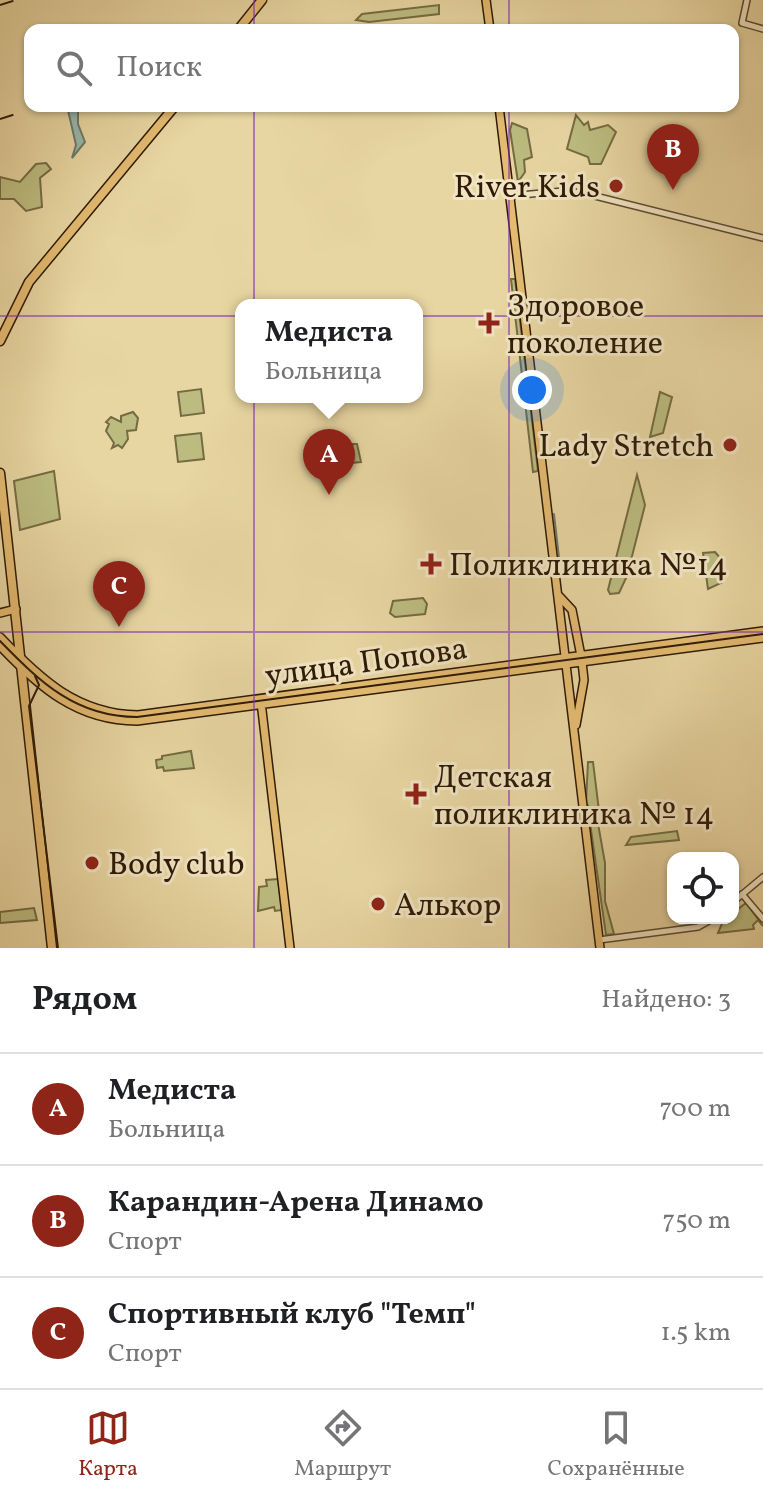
<!DOCTYPE html>
<html lang="ru">
<head>
<meta charset="utf-8">
<style>
	body { margin:0; font-family:Vollkorn,serif; background:#f2f2f2; color:#202124 }
	.controls { position:absolute; right:24px; bottom:24px; display:grid; overflow:hidden; border-radius:16px; box-shadow:0 2px 6px #0004 }
	.controls button { width:72px; height:72px; display:grid; place-items:center; padding:0; border:0; border-bottom:2px solid #e0e0e0; background:#fff; color:#202124; font:40px sans-serif }
	.you { position:absolute; left:532px; top:390px; width:28px; height:28px; margin:-20px; border:6px solid #fff; border-radius:50%; background:#1a73e8; box-shadow:0 0 0 12px #1a73e833 }
	.badge { display:grid; place-items:center; width:52px; height:52px; border-radius:50%; background:#8f2418; color:#fff; font-size:26px; font-weight:700 }
	.pin { position:absolute; translate:-50% -66px; filter:drop-shadow(0 2px 4px #0008) }
	.pin::after { content:''; position:absolute; top:42px; width:28px; height:24px; background:inherit; clip-path:polygon(0 0,100% 0,50% 100%) }
	.popup { position:absolute; left:235px; top:299px; width:188px; height:104px; box-sizing:border-box; display:grid; place-content:center; border-radius:16px; background:#fff; filter:drop-shadow(0 2px 6px #0005); font-size:26px; white-space:nowrap; color:#757577 }
	.popup b { font-size:30px; color:#202124 }
	.popup::after { content:''; position:absolute; left:50%; top:100%; margin-left:-16px; border:16px solid transparent; border-top-color:#fff }
	.list { margin:0; padding:0; list-style:none }
	h2 { display:flex; justify-content:space-between; align-items:center; height:104px; margin:0; padding:0 32px; font-size:34px }
	h2 small { font-size:26px; font-weight:400; color:#757577 }
	.list li { display:grid; grid-template-columns:52px 1fr auto; gap:24px; align-items:center; box-sizing:border-box; height:112px; padding:0 32px; border-top:2px solid #e0e0e0 }
	.list b { display:block; font-size:30px; white-space:nowrap }
	.list p { margin:0; font-size:26px; white-space:nowrap; color:#757577 }
	.list em { font-size:26px; font-style:normal; color:#757577 }
	.icon { flex:none; width:44px; height:44px; fill:none; stroke:currentColor; stroke-width:2; stroke-linecap:round; stroke-linejoin:round }
	.map { position:relative; flex:none; width:763px; height:948px; overflow:hidden }
	.search { position:absolute; background:#fff; box-shadow:0 2px 6px #0004; left:24px; right:24px; top:24px; height:88px; display:flex; align-items:center; gap:20px; box-sizing:border-box; padding:0 28px; border-radius:16px; color:#757577; font-size:30px }
	.sheet { height:440px; background:#fff }
	nav { display:flex; justify-content:space-around; align-items:center; box-sizing:border-box; height:112px; border-top:2px solid #e0e0e0; background:#fff; font-size:22px; color:#757577 }
	nav a { display:grid; justify-items:center; gap:4px }
	nav .on { color:#8f2418 }
	.map>svg:first-child { display:block }
	.green { fill:#bcbc80; stroke:#756b42; stroke-width:2 }
	.water { fill:#98b8ad; stroke:#6e7969; stroke-width:2 }
	.lines { fill:none; stroke-linecap:round; stroke-linejoin:round }
	.stream { stroke:#6e7969; stroke-width:2 }
	.minor-casing { stroke:#5c492c; stroke-width:8 }
	.major-casing { stroke:#2e1a04; stroke-width:10 }
	.highway-casing { stroke:#2e1a04; stroke-width:11 }
	.minor { stroke:#f0e4c3; stroke-width:5 }
	.major { stroke:#e4bb71; stroke-width:7 }
	.highway { stroke:#e4bb71; stroke-width:8 }
	.tram { stroke:#2e1a04; stroke-width:2 }
	.rail { stroke:#2e1a04; stroke-width:2; stroke-dasharray:14 14; stroke-linecap:butt }
	.grid { fill:none; stroke:#7b2cbf; stroke-width:2; stroke-opacity:0.55 }
	.poi-dot { fill:#8f2418; stroke:#f0e4c3; stroke-width:3 }
	.labels { text-anchor:middle; stroke-width:6; stroke-linejoin:round; paint-order:stroke }
	.poi-label { font-size:32px; fill:#2e1a04; stroke:#f0e4c3; text-anchor:start }
	.street-label { font-size:32px; fill:#2e1a04; stroke:#f0e4c3 }
</style>
</head>
<body>
<div class="map">
<svg width="763" height="948" viewBox="0 0 763 948">
	<rect width="100%" height="100%" fill="#e8d6a2"/>
	<filter id="stains"><feTurbulence type="fractalNoise" baseFrequency=".0025" numOctaves="4"/><feColorMatrix values="0 0 0 0 .2 0 0 0 0 .09 0 0 0 0 .02 0 0 0 .5 -.17"/></filter>
	<radialGradient id="worn" r=".72"><stop offset=".6" stop-color="#630" stop-opacity="0"/><stop offset="1" stop-color="#630" stop-opacity=".3"/></radialGradient>
	<path class="green" d="M439,5V14L369,22L356,20L362,14Z
		M576,115L584,125L588,122L590,130L608,125L616,132L601,164H590L588,157L567,149Z
		M512,123L527,129L532,157L524,160L525,172L518,182L510,130Z
		M46,163L51,169L40,178L42,207L26,211L14,199H0V177L20,182L36,164Z
		M511,279H515L538,471L533,472Z
		M201,389L204,413L181,416L178,392Z
		M660,392L672,397L663,433L650,437Z
		M133,412L138,418L136,430L127,431L128,439L122,448L118,445L112,448L114,443L106,431L109,424L106,422L111,417L121,422V416Z
		M201,433L204,459L178,462L175,436Z
		M353,444H357L361,462L328,465L329,469L322,471L326,462L352,458L351,452L327,455V460H322L321,449L350,445L351,450Z
		M54,471L60,519L20,530L14,481Z
		M637,475L645,505L627,576L619,593L610,594L608,590Z
		M715,552L721,559L723,582L708,589L703,553Z
		M423,598L427,604L425,614L395,617L390,613L393,601Z
		M191,751L194,768L164,771L163,767L157,768L156,760L162,759V756Z
		M588,762H593L599,811L592,814L586,802Z
		M597,818L605,863V901L614,934L606,935L590,823Z
		M677,831L679,840L626,845L631,837Z
		M278,879L282,910L275,911L274,907L258,911L259,887L267,886L266,880Z
		M746,903L763,926L758,920L753,925L754,929L718,933L723,921L733,918V913Z
		M34,908L37,920L0,923V912Z"/>
	<path class="water" d="M67,106H78V124L85,142L72,158L76,145Z"/>
	<g class="lines">
		<path class="stream" d="M554,514L560,566"/>
		<defs>
			<path id="minor" d="M747,0L742,23L763,29
				M510,196L563,191L583,193L763,238
				M742,894L763,919
				M733,902L763,877
				M599,940L698,927L714,918"/>
			<path id="major" d="M486,0L490,30
				M499,106L600,948
				M559,596L572,610L581,656
				M0,613L16,609
				M0,637C40,679 77,714 138,715L763,631
				M0,646C39,687 77,721 137,721L763,638
				M261,702L290,948
				M576,725L584,680L582,662"/>
			<path id="highway" d="M238,30L262,0
				M0,341L29,282L175,106
				M0,473L52,948"/>
		</defs>
		<use href="#minor" class="minor-casing"/>
		<use href="#major" class="major-casing"/>
		<use href="#highway" class="highway-casing"/>
		<use href="#minor" class="minor"/>
		<use href="#major" class="major"/>
		<use href="#highway" class="highway"/>
		<path class="tram" d="M0,641C40,682 76,717 137,717L763,634
			M35,676L39,685L29,706L58,948"/>
		<path class="rail" d="M0,5L16,0
			M0,119L16,114"/>
	</g>
	<path class="grid" d="M254,0V30M509,0V30M254,106V948M509,106V948M0,316H763M0,632H763"/>
	<g class="poi-dot">
		<circle cx="616" cy="186" r="8"/>
		<path d="M485 311h8v8h8v8h-8v8h-8v-8h-8v-8h8z"/>
		<circle cx="730" cy="445" r="8"/>
		<path d="M427 552h8v8h8v8h-8v8h-8v-8h-8v-8h8z"/>
		<path d="M412 782h8v8h8v8h-8v8h-8v-8h-8v-8h8z"/>
		<circle cx="92" cy="863" r="8"/>
		<circle cx="378" cy="904" r="8"/>
	</g>
	<g class="labels">
		<g class="poi-label">
			<text x="600" y="197" text-anchor="end">River Kids</text>
			<text x="507" y="316">Здоровое<tspan x="507" dy="37">поколение</tspan></text>
			<text x="714" y="456" text-anchor="end">Lady Stretch</text>
			<text x="449" y="575">Поликлиника №14</text>
			<text x="434" y="787">Детская<tspan x="434" dy="37">поликлиника № 14</tspan></text>
			<text x="108" y="874">Body club</text>
			<text x="394" y="915">Алькор</text>
		</g>
		<g class="street-label">
			<text transform="translate(366 661) rotate(-8)" y="11">улица Попова</text>
		</g>
	</g>
	<rect width="100%" height="100%" filter="url(#stains)"/>
	<rect width="100%" height="100%" fill="url(#worn)"/>
</svg>
<div class="controls">
<button><svg class="icon" aria-label="locate" viewBox="0 0 24 24"><circle cx="12" cy="12" r="6"/><path d="M12 2v4M12 18v4M2 12h4M18 12h4"/></svg></button>
</div>
<div class="you"></div>
<div class="pin badge" style="left:329px;top:495px">A</div>
<div class="popup"><b>Медиста</b>Больница</div>
<div class="pin badge" style="left:673px;top:190px">B</div>
<div class="pin badge" style="left:119px;top:627px">C</div>
<div class="search"><svg class="icon" aria-label="search" viewBox="0 0 24 24"><circle cx="10" cy="10" r="6"/><path d="M15 15l6 6"/></svg>Поиск</div>
</div>
<section class="sheet">
<h2>Рядом<small>Найдено: 3</small></h2>
<ul class="list">
<li><span class="badge">A</span><div><b>Медиста</b><p>Больница</p></div><em>700 m</em></li>
<li><span class="badge">B</span><div><b>Карандин-Арена Динамо</b><p>Спорт</p></div><em>750 m</em></li>
<li><span class="badge">C</span><div><b>Спортивный клуб &quot;Темп&quot;</b><p>Спорт</p></div><em>1.5 km</em></li>
</ul>
</section>
<nav>
<a class="on"><svg class="icon" aria-label="map" viewBox="0 0 24 24"><path d="M3 6l6-2 6 2 6-2v14l-6 2-6-2-6 2zM9 4v14M15 6v14"/></svg>Карта</a>
<a><svg class="icon" aria-label="directions" viewBox="0 0 24 24"><path d="M12 3l9 9-9 9-9-9zM9 14v-3h6M13 9l2 2-2 2"/></svg>Маршрут</a>
<a><svg class="icon" aria-label="saved" viewBox="0 0 24 24"><path d="M7 4h10v16l-5-4-5 4z"/></svg>Сохранённые</a>
</nav>
</body>
</html>
